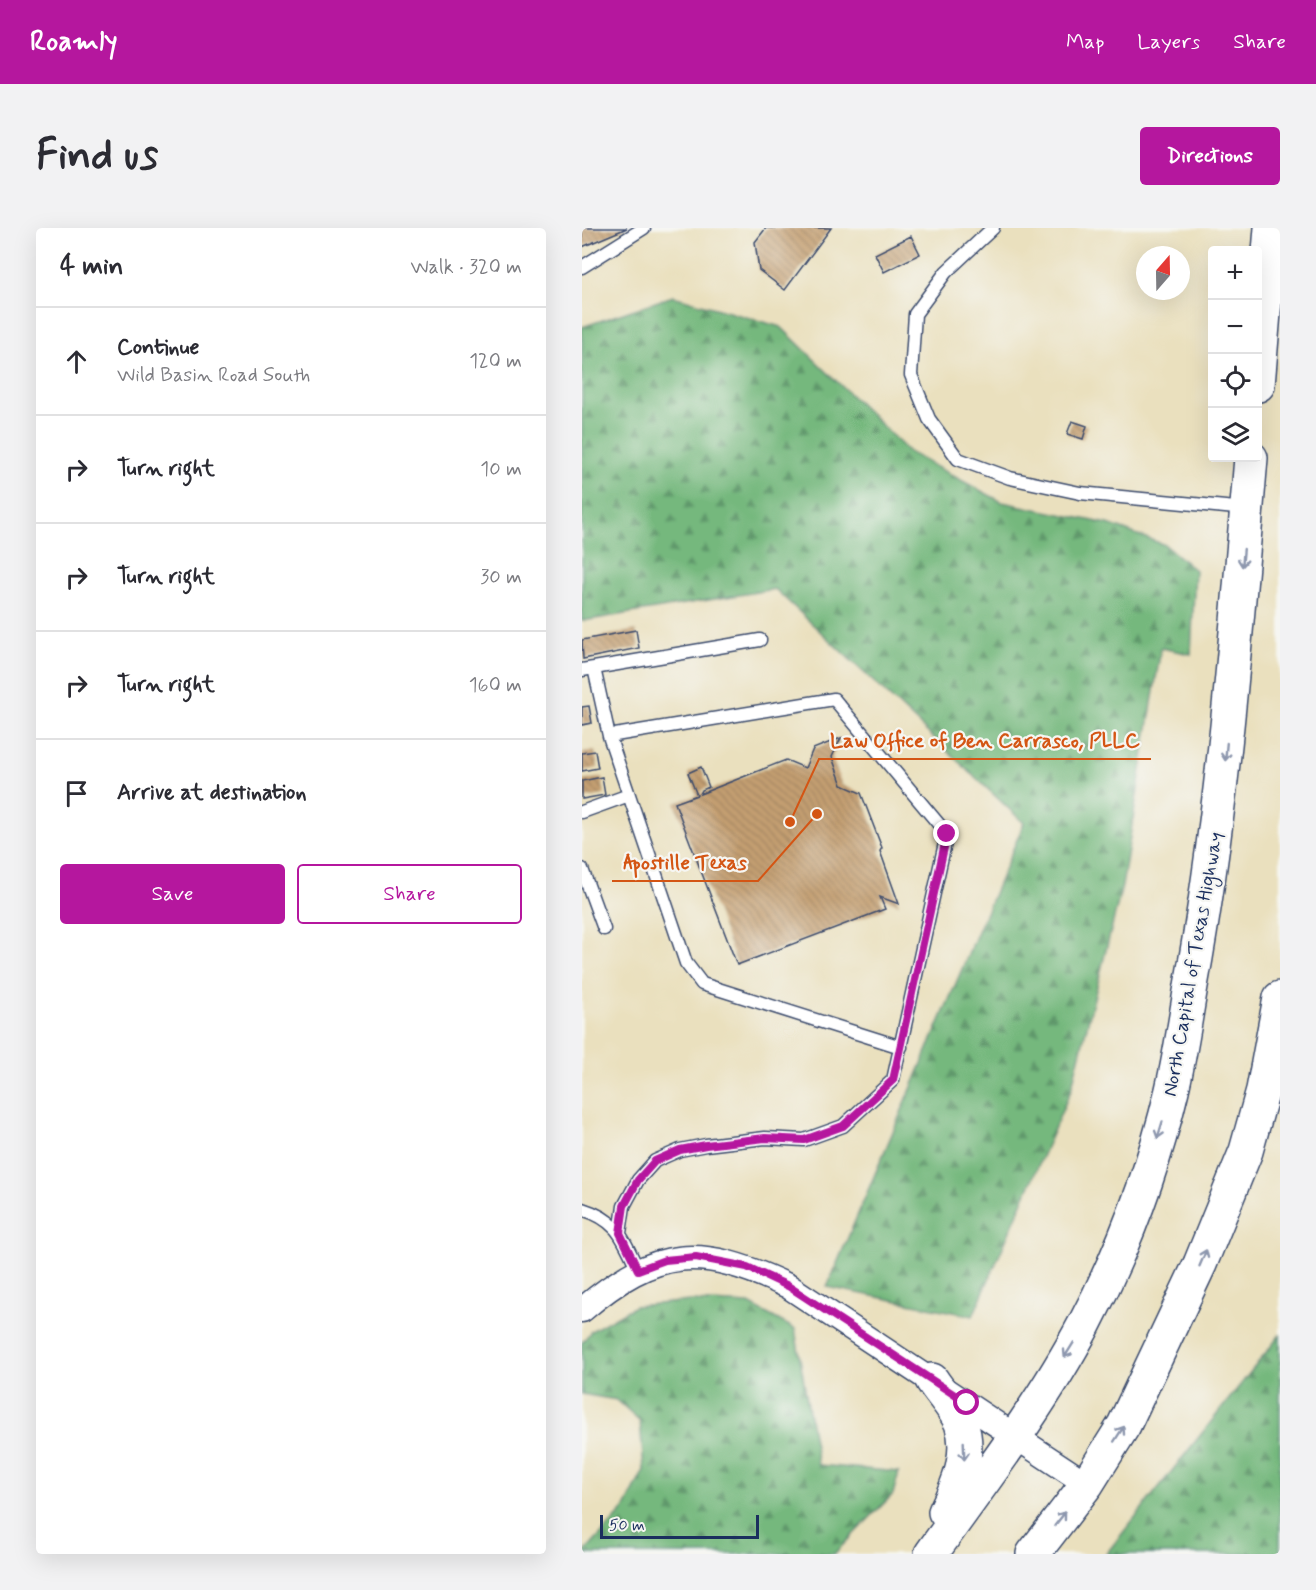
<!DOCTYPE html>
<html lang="en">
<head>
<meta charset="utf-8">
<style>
	body { margin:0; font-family:Mynerve,sans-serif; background:#f2f2f3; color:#2b2b33 }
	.controls { position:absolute; right:18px; top:18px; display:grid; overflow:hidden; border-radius:6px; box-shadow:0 6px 24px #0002 }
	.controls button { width:54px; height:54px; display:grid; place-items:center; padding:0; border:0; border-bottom:2px solid #e1e1e2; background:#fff; color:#2b2b33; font:30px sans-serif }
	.compass { position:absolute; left:554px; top:18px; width:54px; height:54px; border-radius:50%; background:#fff; box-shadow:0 6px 24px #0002; rotate:20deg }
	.scale { position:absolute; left:18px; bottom:15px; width:159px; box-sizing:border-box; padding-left:6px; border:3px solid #1b2f5e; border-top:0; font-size:16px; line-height:21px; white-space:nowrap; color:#1b2f5e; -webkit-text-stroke:4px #f6f6f2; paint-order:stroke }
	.stop { position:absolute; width:18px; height:18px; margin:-14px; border:4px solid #b5179e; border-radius:50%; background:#fff }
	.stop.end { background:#b5179e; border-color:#fff; box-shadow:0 2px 6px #0008 }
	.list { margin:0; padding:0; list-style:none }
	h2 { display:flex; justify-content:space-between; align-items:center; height:78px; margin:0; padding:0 24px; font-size:26px }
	h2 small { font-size:20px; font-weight:400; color:#7c7c81 }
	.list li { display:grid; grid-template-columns:39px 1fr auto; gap:18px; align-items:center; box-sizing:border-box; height:108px; padding:0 24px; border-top:2px solid #e1e1e2 }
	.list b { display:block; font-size:22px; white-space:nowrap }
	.list p { margin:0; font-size:20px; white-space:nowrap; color:#7c7c81 }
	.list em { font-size:20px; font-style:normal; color:#7c7c81 }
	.actions { display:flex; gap:12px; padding:18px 24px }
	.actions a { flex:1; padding:14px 0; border:2px solid #b5179e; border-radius:6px; text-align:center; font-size:21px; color:#b5179e }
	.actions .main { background:#b5179e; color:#fff }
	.icon { flex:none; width:33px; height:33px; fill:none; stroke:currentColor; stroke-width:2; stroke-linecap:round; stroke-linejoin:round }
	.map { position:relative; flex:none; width:698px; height:1326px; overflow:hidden; border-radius:6px }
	header { display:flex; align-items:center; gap:36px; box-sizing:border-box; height:84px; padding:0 30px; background:#b5179e; color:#fff }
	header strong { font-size:28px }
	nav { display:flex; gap:33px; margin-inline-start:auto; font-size:21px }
	.intro { display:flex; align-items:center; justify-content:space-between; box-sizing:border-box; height:144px; padding:0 36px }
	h1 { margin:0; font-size:42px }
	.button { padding:15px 27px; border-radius:6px; background:#b5179e; color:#fff; font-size:21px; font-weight:700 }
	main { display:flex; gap:36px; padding:0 36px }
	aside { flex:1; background:#fff; border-radius:6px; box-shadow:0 6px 24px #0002 }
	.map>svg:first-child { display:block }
	.forest { fill:url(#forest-firs); stroke:#48746e; stroke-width:1.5 }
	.building { fill:url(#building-back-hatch) }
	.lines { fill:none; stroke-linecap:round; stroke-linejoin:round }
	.lane-casing { stroke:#3a4a6c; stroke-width:15 }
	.street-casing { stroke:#3a4a6c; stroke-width:27 }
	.highway-casing { stroke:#3a4a6c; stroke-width:36 }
	.lane { stroke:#fff; stroke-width:12 }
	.street { stroke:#fff; stroke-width:24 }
	.highway { stroke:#fff; stroke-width:33 }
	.oneway { stroke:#8d97ae }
	.route { stroke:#b5179e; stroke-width:8 }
	.labels { text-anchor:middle; stroke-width:4.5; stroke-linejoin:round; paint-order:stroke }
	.street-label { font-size:20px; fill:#1b2f5e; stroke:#f6f6f2 }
	.leader { fill:none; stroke:#d45514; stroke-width:2 }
	.callout-dot { fill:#d45514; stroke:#f6f6f2; stroke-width:2 }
	.callout-label { font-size:21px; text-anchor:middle; font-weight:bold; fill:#d45514; stroke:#f6f6f2; stroke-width:4.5; stroke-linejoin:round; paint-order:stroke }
</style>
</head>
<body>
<header>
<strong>Roamly</strong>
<nav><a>Map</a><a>Layers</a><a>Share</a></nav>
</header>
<div class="intro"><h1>Find us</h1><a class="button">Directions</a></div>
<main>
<aside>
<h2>4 min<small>Walk · 320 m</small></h2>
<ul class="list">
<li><svg class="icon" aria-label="ahead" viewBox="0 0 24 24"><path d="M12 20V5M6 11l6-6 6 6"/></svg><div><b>Continue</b><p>Wild Basin Road South</p></div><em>120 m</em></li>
<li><svg class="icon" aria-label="right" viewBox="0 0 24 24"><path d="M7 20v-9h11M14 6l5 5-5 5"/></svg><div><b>Turn right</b></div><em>10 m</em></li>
<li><svg class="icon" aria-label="right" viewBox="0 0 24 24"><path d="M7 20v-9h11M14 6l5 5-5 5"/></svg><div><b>Turn right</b></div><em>30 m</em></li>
<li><svg class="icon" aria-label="right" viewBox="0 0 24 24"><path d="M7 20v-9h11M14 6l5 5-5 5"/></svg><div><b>Turn right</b></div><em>160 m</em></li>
<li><svg class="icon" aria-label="arrive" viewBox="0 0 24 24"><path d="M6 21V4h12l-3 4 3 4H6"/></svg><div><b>Arrive at destination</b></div></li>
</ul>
<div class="actions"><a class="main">Save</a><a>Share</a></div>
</aside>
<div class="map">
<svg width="698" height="1326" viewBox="0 0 698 1326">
	<defs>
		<pattern id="forest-firs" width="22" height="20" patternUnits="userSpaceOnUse" patternTransform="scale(1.5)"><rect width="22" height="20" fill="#74b87d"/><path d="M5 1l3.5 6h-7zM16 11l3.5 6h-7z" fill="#5e966a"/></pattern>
		<pattern id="building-back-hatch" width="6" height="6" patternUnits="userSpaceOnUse" patternTransform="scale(1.5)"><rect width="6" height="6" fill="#c49f71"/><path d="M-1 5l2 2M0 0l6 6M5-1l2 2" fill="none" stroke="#9e8260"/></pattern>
	</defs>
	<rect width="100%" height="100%" fill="#f6f6f2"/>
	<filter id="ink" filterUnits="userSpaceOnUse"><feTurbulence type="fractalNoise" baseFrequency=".0167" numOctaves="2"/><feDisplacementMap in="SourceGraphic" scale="12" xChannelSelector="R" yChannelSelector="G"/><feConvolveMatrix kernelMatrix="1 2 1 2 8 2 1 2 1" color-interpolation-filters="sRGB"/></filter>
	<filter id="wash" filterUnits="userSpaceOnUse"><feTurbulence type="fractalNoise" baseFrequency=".008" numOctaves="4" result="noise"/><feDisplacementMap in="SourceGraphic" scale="24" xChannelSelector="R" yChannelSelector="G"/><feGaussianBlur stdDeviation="1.35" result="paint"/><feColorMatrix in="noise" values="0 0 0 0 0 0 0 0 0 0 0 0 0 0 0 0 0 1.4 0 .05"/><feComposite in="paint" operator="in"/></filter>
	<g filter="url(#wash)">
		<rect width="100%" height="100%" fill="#eae0be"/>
		<path class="forest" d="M91,68L199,99L328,225L420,274L526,296L583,317L613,342L609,426L579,420L540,658L489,862L391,1088L245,1059L442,595L193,361L0,393V99Z
			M109,1073L167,1076L213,1101L236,1237L317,1244L311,1266L252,1326H1L42,1282L62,1242L58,1193L35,1172L0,1166V1115L9,1103L53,1078Z
			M698,1107V1326H524Z"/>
		<g id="blocks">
			<path class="building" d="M0,0H45L0,19Z
				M184,0H249L203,62L177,42L173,14Z
				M329,8L338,26L302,44L293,26Z
				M490,193L505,198L501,211L485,206Z
				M54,402L57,420L1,431L0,412Z
				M7,478L10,495L0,497V479Z
				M259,510L250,529L260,557L279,565L300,620L298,623L317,676L298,669L303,681L155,737L93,575L115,567L106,545L119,539L127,559L120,562L118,566L204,532L223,540L231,521Z
				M13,523L16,540L0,543V525Z
				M20,549L23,567L0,571V553Z"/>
		</g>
	</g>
	<g filter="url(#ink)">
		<use href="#blocks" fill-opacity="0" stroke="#3a4a6c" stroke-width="1.5"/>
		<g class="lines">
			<defs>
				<path id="lane" d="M411,0L364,44L333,86L329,147L347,191L376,231L428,250L498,265L664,281
					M0,39L62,0
					M12,440L178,412
					M0,442L12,440L27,508L252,471L365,606L311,852L261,898L222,912L183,910L124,917L98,922L73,933L56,952L42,978L38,1005
					M27,508L104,735L120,756L319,819
					M0,584L47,567
					M0,641L22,701
					M0,981C36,992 41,1010 56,1042"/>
				<path id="street" d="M0,1082C75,1018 119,1017 206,1058L505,1256"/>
				<path id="highway" d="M676,157L689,0
					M350,1152C359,1166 373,1180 379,1195C390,1226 376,1257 363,1284
					M349,1326C402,1252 459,1178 502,1097C540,1025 571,942 590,862C598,828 603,793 609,758C641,583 654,407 669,230
					M451,1326L505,1256L542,1197L618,1036L664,923L681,862L698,770"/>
			</defs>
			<use href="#lane" class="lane-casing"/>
			<use href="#street" class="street-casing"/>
			<use href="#highway" class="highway-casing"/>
			<use href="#lane" class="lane"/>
			<use href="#street" class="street"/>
			<use href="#highway" class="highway"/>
		</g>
		<defs><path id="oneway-shaft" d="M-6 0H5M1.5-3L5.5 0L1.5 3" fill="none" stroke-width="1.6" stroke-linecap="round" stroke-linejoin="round" transform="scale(1.5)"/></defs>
		<g class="oneway">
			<use href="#oneway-shaft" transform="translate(661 330) rotate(95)"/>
			<use href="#oneway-shaft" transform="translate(644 524) rotate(95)"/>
			<use href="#oneway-shaft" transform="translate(578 902) rotate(107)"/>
			<use href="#oneway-shaft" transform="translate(621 1030) rotate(-67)"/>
			<use href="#oneway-shaft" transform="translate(487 1122) rotate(122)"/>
			<use href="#oneway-shaft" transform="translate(537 1206) rotate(-57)"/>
			<use href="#oneway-shaft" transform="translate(382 1223) rotate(88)"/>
			<use href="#oneway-shaft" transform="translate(478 1291) rotate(-52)"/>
		</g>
	</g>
	<g class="lines" filter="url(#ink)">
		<path class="route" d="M365,606L311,852L261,898L222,912L183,910L124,917L98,922L73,933L56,952L42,978L38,1005L56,1042L83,1032L114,1029L165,1039L206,1058L385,1175"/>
	</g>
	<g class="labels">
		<g class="street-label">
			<text transform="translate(610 736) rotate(-80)" y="7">North Capital of Texas Highway</text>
		</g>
	</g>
	<path class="leader" d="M208 594L237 531H569M235 586L176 653H30"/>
	<g class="callout-dot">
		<circle cx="208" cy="594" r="6"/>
		<circle cx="235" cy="586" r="6"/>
	</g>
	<g class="callout-label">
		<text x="403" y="519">Law Office of Ben Carrasco, PLLC</text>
		<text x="103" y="641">Apostille Texas</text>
	</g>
</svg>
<div class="controls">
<button>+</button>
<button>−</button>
<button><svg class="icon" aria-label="locate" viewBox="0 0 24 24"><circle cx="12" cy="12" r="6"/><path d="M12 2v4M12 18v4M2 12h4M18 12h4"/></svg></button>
<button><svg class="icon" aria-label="layers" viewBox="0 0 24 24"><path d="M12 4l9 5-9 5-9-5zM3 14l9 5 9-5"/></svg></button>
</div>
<svg class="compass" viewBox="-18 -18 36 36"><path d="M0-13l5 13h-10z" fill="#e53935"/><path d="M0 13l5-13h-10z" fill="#7c7c81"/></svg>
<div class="scale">50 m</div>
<div class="stop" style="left:385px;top:1175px"></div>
<div class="stop end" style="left:365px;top:606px"></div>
</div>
</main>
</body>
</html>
